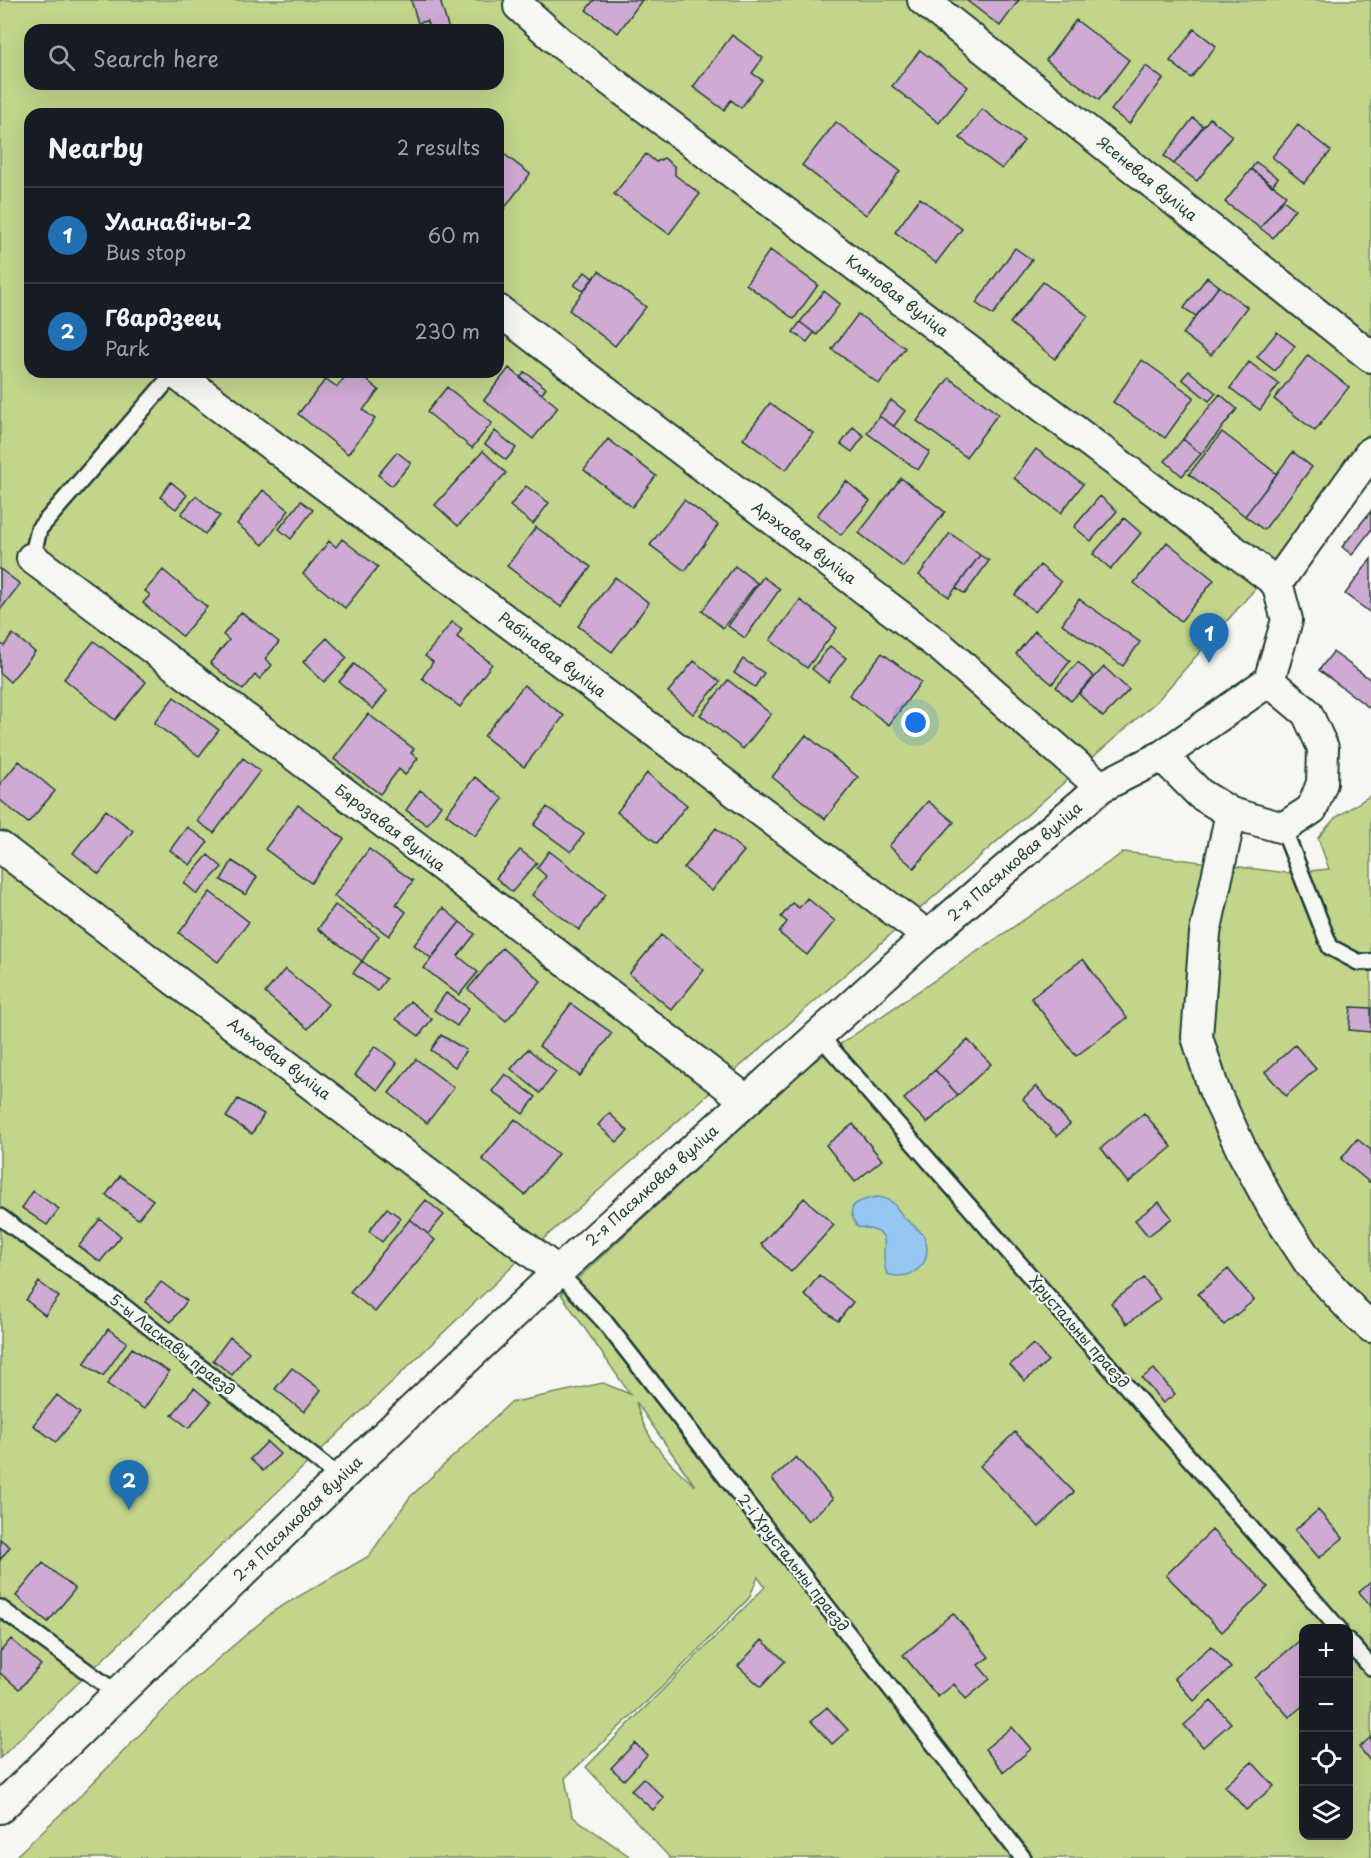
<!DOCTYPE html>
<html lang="en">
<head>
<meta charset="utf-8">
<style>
	body { margin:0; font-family:"Playpen Sans",sans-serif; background:#20242c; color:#f1f3f6 }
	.controls { position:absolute; right:18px; bottom:18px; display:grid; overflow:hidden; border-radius:12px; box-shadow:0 6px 24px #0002 }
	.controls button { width:54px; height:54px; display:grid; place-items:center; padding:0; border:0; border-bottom:2px solid #363941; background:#171b24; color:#f1f3f6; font:30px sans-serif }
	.you { position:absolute; left:916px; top:723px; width:21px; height:21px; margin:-15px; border:4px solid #fff; border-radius:50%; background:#1a73e8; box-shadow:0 0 0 9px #1a73e833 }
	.badge { display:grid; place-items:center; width:39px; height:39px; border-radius:50%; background:#1f6fb2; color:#fff; font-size:20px; font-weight:700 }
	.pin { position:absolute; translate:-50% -50px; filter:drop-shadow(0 2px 3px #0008) }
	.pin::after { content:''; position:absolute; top:32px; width:21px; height:18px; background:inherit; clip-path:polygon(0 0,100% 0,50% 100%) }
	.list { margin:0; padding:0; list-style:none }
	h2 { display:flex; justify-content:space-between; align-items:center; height:78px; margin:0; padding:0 24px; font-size:26px }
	h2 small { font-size:20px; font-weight:400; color:#9ea1a6 }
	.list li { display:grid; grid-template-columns:39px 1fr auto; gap:18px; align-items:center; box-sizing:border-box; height:96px; padding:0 24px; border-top:2px solid #363941 }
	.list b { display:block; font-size:22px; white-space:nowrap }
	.list p { margin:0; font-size:20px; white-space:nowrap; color:#9ea1a6 }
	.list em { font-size:20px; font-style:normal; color:#9ea1a6 }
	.icon { flex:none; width:33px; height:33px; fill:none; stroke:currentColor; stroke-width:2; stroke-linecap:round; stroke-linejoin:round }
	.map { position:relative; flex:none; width:1371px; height:1858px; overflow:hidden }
	.search { position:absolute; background:#171b24; box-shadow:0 6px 24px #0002; left:24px; top:24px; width:480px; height:66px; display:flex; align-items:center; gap:15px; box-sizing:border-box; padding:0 21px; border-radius:18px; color:#9ea1a6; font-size:22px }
	.panel { position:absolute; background:#171b24; box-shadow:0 6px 24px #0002; left:24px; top:108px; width:480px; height:270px; border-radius:18px }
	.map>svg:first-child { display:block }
	.green { fill:#c2d58b; stroke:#708960; stroke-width:1.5; fill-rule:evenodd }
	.water { fill:#96c6f2; stroke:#668fa6; stroke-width:1.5 }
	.building { fill:#cfaad3; stroke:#1f3d34; stroke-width:1.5 }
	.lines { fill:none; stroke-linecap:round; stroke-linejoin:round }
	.service-casing { stroke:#1f3d34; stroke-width:20 }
	.minor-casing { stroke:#1f3d34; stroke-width:34 }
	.service { stroke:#f6f6f2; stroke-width:15 }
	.minor { stroke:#f6f6f2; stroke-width:30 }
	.labels { text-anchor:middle; stroke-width:4.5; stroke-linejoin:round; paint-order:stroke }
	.street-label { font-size:15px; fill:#1f3d34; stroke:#f6f6f2 }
</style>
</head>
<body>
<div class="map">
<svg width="1371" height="1858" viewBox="0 0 1371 1858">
	<rect width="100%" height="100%" fill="#f6f6f2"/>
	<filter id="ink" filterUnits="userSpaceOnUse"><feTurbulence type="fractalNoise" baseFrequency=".0167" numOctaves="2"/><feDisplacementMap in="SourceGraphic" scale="12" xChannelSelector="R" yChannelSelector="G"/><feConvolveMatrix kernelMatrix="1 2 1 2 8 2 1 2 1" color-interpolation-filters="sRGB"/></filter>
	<g filter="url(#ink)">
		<path class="green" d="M0,0H1371V456L1157,701L517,1262L0,1758ZM30,30H498V84H30ZM30,114H498V372H30Z
			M1371,795V1858H670L586,1767L765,1587L758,1577L749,1598L661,1688L565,1778L572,1816L632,1858H14L81,1795L192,1681L275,1610L369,1556L410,1497L510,1403L603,1383L630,1394L561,1294L805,1068L1124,852L1287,873L1329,869L1318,838L1335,818ZM636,1402L695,1486C667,1461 645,1440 636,1402ZM1304,1628H1348V1836H1304Z"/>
		<path class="water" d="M878,1197C892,1199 894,1204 902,1215C909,1224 921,1228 925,1239C934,1265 910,1282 887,1274C876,1246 901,1232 858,1227C842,1205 858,1200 878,1197Z"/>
		<path class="building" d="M411,0H440L449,30H429L427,21L418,23Z
			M594,0H642L618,33L586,10Z
			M966,0H1019L1000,26Z
			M1076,20L1129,60L1099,100L1046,60Z
			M1194,29L1216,46L1191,78L1170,61Z
			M732,35L763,58L752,73L762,80L741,108L731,100L724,110L693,87Z
			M920,50L968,87L939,123L892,86Z
			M1146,66L1163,79L1129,124L1111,110Z
			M982,109L1024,141L1002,169L960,138Z
			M1193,118L1203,126L1174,164L1164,156Z
			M1210,118L1232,136L1197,181L1174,164Z
			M836,122L900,171L866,215L802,165Z
			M1298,125L1331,151L1304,183L1272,157Z
			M500,151L530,174L498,217V154Z
			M646,154L656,162L664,158L675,167V175L700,194L669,234L614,194Z
			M1256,162L1278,178L1272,186L1251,169Z
			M1251,169L1286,195L1260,228L1225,202Z
			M920,198L962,229L936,263L895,232Z
			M1283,200L1295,209L1273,238L1260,228Z
			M1015,248L1032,260L993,315L976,303Z
			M770,250L818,285L794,319L746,284Z
			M599,271L646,307L615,346L569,310Z
			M585,272L593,278L583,291L574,285Z
			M1207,277L1219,286L1196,316L1184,308Z
			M1043,282L1088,316L1055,359L1010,323Z
			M1219,286L1247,307L1211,355L1183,334Z
			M824,291L840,304L817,335L800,322Z
			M858,314L905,348L879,384L832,349Z
			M800,322L814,333L807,342L793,332Z
			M1277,332L1295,346L1275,371L1257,357Z
			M1308,355L1349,387L1315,431L1274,399Z
			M1142,360L1194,397L1165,438L1113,402Z
			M1249,362L1279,384L1260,410L1230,388Z
			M509,368L558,407L533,439L484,400Z
			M1189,371L1216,393L1209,401L1182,379Z
			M349,372H357L379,390L363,410L375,419L348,454L298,414L326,379L337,387Z
			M525,372L546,388L542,394L520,378Z
			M949,378L998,414L966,457L917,421Z
			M447,387L492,423L472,448L427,412Z
			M1220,394L1237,409L1201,454L1183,439Z
			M891,400L905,411L894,426L879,416Z
			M770,403L813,433L786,470L743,439Z
			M879,416L930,452L918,470L867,433Z
			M853,427L864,436L852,452L841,444Z
			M495,431L516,448L506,460L485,444Z
			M1222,432L1277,474L1245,516L1189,474Z
			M608,439L656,476L632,507L584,470Z
			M1183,439L1201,454L1182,476L1165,461Z
			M1036,449L1083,484L1061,513L1014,478Z
			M483,451L506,473L458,526L435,505Z
			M397,452L411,463L392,486L378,475Z
			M1293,452L1312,467L1264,530L1245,516Z
			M901,478L945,512L903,567L859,533Z
			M846,481L870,501L841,535L817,515Z
			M171,482L187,495L176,509L160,497Z
			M526,486L549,503L533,524L510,506Z
			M263,490L289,510L263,545L237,524Z
			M196,496L220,516L205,534L181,514Z
			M1100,496L1117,511L1091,541L1074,527Z
			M684,500L718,525L685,571L650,545Z
			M301,501L313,510L291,539L279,529Z
			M1371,511V530L1352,555L1342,547Z
			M1124,518L1141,533L1111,569L1093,554Z
			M536,527L591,567L561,607L507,566Z
			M950,533L980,555L949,597L919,575Z
			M342,539L378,567L345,608L303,574L329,541L336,547Z
			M1167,542L1214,580L1181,621L1134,583Z
			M980,555L989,561L965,594L956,588Z
			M1371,559V613L1345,594Z
			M1040,565L1061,582L1035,612L1015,595Z
			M735,566L757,583L723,628L702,611Z
			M0,569L20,584L0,610Z
			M163,570L207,607L182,636L143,603L150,595L145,591Z
			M615,577L649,603L612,652L578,626Z
			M763,577L780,589L745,638L728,626Z
			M1079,599L1140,642L1123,666L1062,624Z
			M800,600L837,628L807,668L770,640Z
			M241,612L279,642L265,659L272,665L260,679L255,675L243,690L210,663L229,640L223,635Z
			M452,622L462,629L457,637L492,664L460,707L422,678L433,662L425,656Z
			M1035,631L1070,661L1052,684L1016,654Z
			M13,634L35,652L10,682L0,673V643L4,646Z
			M327,638L347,658L324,682L303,662Z
			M94,641L146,682L115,720L64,679Z
			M830,646L846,658L828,682L812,669Z
			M1333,652L1371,680V709L1319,670Z
			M882,653L921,682L889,725L849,695Z
			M743,659L764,673L755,687L734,673Z
			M694,661L720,682L693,714L668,692Z
			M1078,662L1094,677L1071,701L1056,687Z
			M354,664L387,691L373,709L339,682Z
			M1104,667L1129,690L1103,717L1079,694Z
			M728,680L771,714L743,749L700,715Z
			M524,685L564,716L524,767L484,736Z
			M174,697L219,730L199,756L154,723Z
			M368,714L414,749L411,753L418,758L405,775L399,769L380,794L334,759Z
			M806,735L858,777L825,819L772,777Z
			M243,758L260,771L214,833L197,821Z
			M19,761L55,791L28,823L0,800V784Z
			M647,773L687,805L657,843L617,812Z
			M475,777L503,799L475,836L446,814Z
			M420,790L441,805L427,825L406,810Z
			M928,801L954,822L914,868L889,846Z
			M298,805L344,839L311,883L265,849Z
			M547,807L584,834L571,852L534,825Z
			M106,810L133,831L99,874L73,853Z
			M187,827L208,842L190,865L170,850Z
			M716,828L744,851L712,891L684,868Z
			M369,849L413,881L396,904L406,912L389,936L334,896Z
			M520,850L537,863L512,892L496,878Z
			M549,851L606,894L579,930L532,895L546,876L537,868Z
			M208,855L222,867L197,894L184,883Z
			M232,861L257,877L246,895L221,880Z
			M210,892L249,922L218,962L179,933Z
			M807,898L835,921L807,955L779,933L787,922L781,917L792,903L799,908Z
			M335,905L379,936L362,961L318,929Z
			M443,908L460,922L431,958L414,945Z
			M460,922L475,934L458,956L478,972L459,995L424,968Z
			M661,935L704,970L672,1010L629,974Z
			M502,948L541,981L506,1021L468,989Z
			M1083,959L1127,1018L1076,1056L1031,998Z
			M362,961L386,979L377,991L353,973Z
			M285,969L328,1004L308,1029L265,993Z
			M446,993L469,1008L457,1026L434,1010Z
			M410,1001L432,1019L419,1036L396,1019Z
			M571,1004L612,1033L580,1076L539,1046Z
			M1351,1007L1371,1008V1032L1349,1030Z
			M441,1035L466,1050L455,1067L431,1050Z
			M968,1040L991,1064L958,1095L935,1070Z
			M1295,1045L1316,1069L1286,1096L1265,1072Z
			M375,1046L397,1063L378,1090L355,1075Z
			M528,1049L556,1072L540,1093L511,1069Z
			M416,1059L454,1088L427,1123L389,1093Z
			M935,1070L958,1095L927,1123L904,1099Z
			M505,1074L536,1097L523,1114L492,1091Z
			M1036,1086L1070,1124L1057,1136L1023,1099Z
			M238,1099L264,1114L252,1134L226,1117Z
			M609,1113L628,1131L617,1142L598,1125Z
			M1144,1113L1172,1147L1128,1183L1101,1148Z
			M515,1119L558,1154L525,1195L482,1159Z
			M853,1124L882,1160L855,1182L826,1145Z
			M1357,1139L1371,1150V1180L1369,1182L1341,1159Z
			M120,1176L153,1200L138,1219L106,1195Z
			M33,1191L59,1209L47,1225L22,1208Z
			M804,1198L834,1225L791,1272L761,1244Z
			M426,1200L444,1215L428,1234L410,1219Z
			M1159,1202L1172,1218L1148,1236L1135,1220Z
			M387,1208L401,1218L382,1242L369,1231Z
			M100,1219L121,1236L100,1262L79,1246Z
			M410,1219L435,1240L375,1312L350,1292Z
			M1228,1269L1254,1300L1224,1325L1198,1294Z
			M819,1275L853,1302L838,1321L804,1295Z
			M1144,1278L1160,1299L1127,1324L1111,1303Z
			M39,1282L59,1297L45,1315L26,1300Z
			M161,1282L187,1301L171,1322L145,1302Z
			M108,1329L127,1342L103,1376L84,1364Z
			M230,1337L249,1352L232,1375L213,1360Z
			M1033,1344L1048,1361L1025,1381L1010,1365Z
			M132,1348L169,1372L144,1409L107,1384Z
			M292,1368L321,1390L304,1412L275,1389Z
			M1154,1369L1175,1394L1163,1403L1142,1378Z
			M194,1388L211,1402L189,1428L172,1415Z
			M57,1395L80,1413L56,1442L33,1425Z
			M1015,1432L1074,1492L1039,1527L980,1466Z
			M267,1442L280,1454L263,1471L250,1459Z
			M796,1457L833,1499L808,1521L772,1479Z
			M1318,1510L1343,1538L1319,1558L1295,1530Z
			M1212,1530L1268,1587L1222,1632L1166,1575Z
			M0,1539L10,1547L0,1560Z
			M43,1563L75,1589L48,1622L16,1596Z
			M1371,1582V1606L1359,1592Z
			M953,1613L989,1657L978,1665L990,1679L966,1699L954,1684L938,1697L903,1655Z
			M1304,1637V1705L1289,1717L1255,1678Z
			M11,1639L41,1665L19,1689L0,1673V1652Z
			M762,1640L785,1661L761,1687L738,1666Z
			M1211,1646L1231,1668L1194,1701L1174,1678Z
			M1211,1701L1231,1723L1203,1747L1184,1725Z
			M827,1707L848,1730L832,1744L811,1721Z
			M1012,1727L1031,1749L1004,1772L985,1749Z
			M1371,1737V1762L1359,1747Z
			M635,1743L647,1755L624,1780L611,1768Z
			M1252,1762L1274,1786L1246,1810L1225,1786Z
			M643,1778L664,1798L653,1810L631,1790Z"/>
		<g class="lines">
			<defs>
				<path id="service" d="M32,558L39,529L175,372
					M1283,828L1330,947L1358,962H1371
					M820,1036L1338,1628
					M0,1217L123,1306L340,1478
					M558,1272L604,1321L1023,1858
					M0,1608L118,1694
					M1348,1641L1371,1667"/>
				<path id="minor" d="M923,0L1371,357
					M519,6L563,45L1277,583
					M498,310L942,648L1101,787
					M175,373L928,936
					M32,558L451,873L746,1100
					M1277,583L1371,452
					M1162,756L1200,794L1231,813L1283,828L1312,809L1322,783L1323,748L1307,713L1269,681
					M1231,813L1205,933L1197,1037L1214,1090L1243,1153L1273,1208L1310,1264L1355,1313L1371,1327
					M0,847L558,1272
					M0,1808L340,1478L558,1272L928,936L1101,787L1162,756L1269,681L1287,620L1277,583"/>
			</defs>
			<use href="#service" class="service-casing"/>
			<use href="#minor" class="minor-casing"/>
			<use href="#service" class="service"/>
			<use href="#minor" class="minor"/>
		</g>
	</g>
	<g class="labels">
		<g class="street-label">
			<text transform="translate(1147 179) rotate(39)" y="5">Ясеневая вуліца</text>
			<text transform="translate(897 296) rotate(37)" y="5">Кляновая вуліца</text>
			<text transform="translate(804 543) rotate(37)" y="5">Арэхавая вуліца</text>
			<text transform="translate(552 655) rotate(37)" y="5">Рабінавая вуліца</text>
			<text transform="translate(390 828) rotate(37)" y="5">Бярозавая вуліца</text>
			<text transform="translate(1015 862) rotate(-41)" y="5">2-я Пасялковая вуліца</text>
			<text transform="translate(279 1059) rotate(37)" y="5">Альховая вуліца</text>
			<text transform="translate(652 1186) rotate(-42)" y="5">2-я Пасялковая вуліца</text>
			<text transform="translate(1079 1332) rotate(49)" y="5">Хрустальны праезд</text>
			<text transform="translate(172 1345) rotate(38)" y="5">5-ы Ласкавы праезд</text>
			<text transform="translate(298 1519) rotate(-44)" y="5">2-я Пасялковая вуліца</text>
			<text transform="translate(793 1563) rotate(52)" y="5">2-і Хрустальны праезд</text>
		</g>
	</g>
</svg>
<div class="controls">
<button>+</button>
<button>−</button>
<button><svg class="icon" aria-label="locate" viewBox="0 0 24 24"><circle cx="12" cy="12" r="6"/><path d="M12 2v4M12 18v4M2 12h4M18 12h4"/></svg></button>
<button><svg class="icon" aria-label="layers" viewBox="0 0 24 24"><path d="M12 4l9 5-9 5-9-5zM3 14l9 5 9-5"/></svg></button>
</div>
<div class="you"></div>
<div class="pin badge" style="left:1209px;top:663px">1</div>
<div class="pin badge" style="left:129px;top:1510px">2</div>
<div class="search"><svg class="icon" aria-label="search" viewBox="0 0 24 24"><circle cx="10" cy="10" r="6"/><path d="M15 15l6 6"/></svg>Search here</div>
<section class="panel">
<h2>Nearby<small>2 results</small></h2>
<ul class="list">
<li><span class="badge">1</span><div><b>Уланавічы-2</b><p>Bus stop</p></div><em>60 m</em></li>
<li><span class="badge">2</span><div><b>Гвардзеец</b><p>Park</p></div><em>230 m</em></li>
</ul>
</section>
</div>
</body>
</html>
